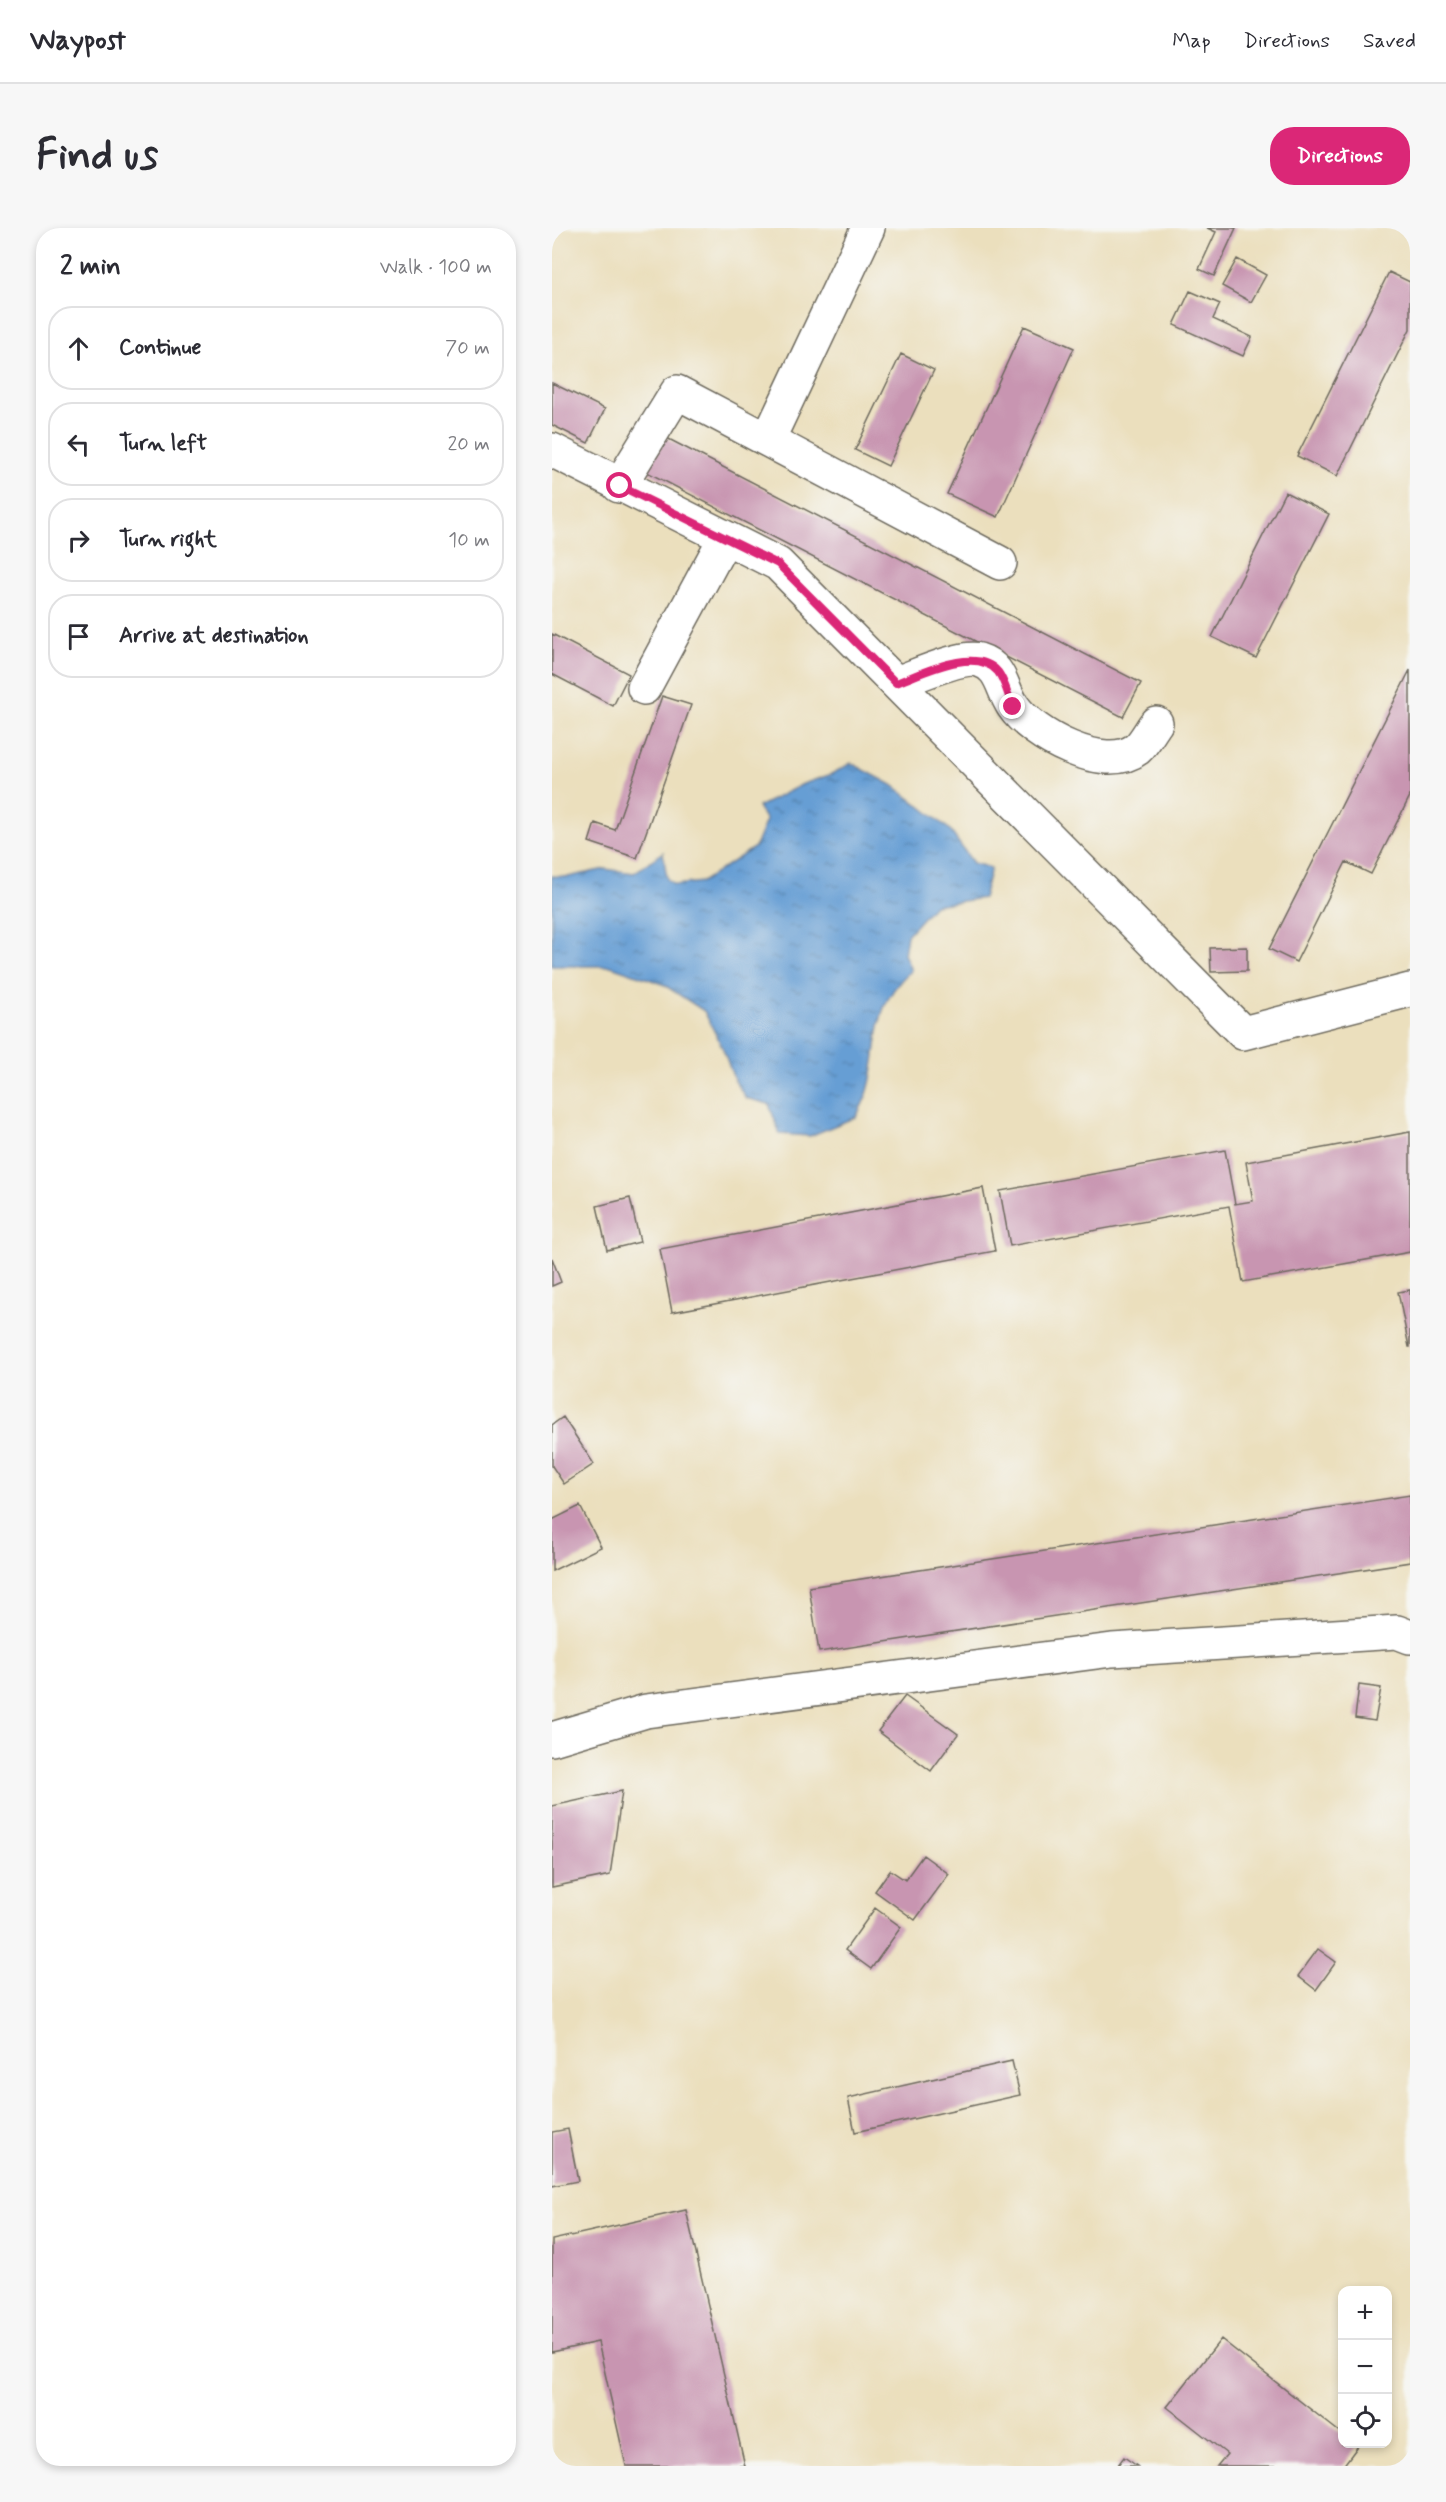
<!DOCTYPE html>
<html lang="en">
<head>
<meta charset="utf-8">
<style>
	body { margin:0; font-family:Mynerve,sans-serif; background:#f7f7f7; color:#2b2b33 }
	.controls { position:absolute; right:18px; bottom:18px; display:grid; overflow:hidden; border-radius:12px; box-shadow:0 3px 9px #0003 }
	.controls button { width:54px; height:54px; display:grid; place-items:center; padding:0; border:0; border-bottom:2px solid #e1e1e2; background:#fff; color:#2b2b33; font:30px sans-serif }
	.stop { position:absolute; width:18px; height:18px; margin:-14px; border:4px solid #db2777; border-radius:50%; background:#fff }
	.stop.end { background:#db2777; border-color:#fff; box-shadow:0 2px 6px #0008 }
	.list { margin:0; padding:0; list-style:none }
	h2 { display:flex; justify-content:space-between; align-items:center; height:78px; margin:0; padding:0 24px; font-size:26px }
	h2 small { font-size:20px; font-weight:400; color:#7c7c81 }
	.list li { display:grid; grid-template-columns:39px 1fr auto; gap:18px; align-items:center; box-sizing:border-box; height:84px; margin:0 12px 12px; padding:0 12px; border:2px solid #e1e1e2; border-radius:24px }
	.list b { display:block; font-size:22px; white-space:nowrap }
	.list em { font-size:20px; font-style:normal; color:#7c7c81 }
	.icon { flex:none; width:33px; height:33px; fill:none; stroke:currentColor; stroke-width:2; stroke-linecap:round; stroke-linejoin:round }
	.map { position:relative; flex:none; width:858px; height:2238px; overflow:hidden; border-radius:24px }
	header { display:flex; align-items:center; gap:36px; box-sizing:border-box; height:84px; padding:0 30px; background:#fff; border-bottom:2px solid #e1e1e2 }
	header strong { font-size:28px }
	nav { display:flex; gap:33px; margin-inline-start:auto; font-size:21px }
	.intro { display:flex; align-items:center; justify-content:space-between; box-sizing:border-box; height:144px; padding:0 36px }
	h1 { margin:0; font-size:42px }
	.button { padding:15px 27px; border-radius:24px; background:#db2777; color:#fff; font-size:21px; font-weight:700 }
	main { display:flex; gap:36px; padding:0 36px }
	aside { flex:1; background:#fff; border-radius:24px; box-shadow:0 3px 9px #0003 }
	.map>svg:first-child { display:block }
	.water { fill:url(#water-ripples); stroke:#486480; stroke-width:1.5 }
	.building { fill:#c895b1 }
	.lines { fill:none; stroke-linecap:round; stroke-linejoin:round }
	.minor-casing { stroke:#6e6a5e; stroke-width:36 }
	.minor { stroke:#fff; stroke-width:33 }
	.route { stroke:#db2777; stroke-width:8 }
</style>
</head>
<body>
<header>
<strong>Waypost</strong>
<nav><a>Map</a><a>Directions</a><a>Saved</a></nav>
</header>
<div class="intro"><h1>Find us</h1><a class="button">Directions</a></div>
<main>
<aside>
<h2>2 min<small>Walk · 100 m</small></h2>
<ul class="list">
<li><svg class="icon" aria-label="ahead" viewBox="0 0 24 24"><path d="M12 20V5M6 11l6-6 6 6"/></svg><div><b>Continue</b></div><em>70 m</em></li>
<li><svg class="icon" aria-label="left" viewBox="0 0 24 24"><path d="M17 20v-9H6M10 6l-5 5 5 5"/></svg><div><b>Turn left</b></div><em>20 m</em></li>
<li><svg class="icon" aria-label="right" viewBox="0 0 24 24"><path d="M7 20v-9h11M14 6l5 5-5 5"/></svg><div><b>Turn right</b></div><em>10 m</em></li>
<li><svg class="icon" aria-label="arrive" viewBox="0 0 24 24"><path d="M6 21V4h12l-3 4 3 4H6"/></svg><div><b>Arrive at destination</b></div></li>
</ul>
</aside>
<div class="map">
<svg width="858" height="2238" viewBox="0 0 858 2238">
	<defs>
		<pattern id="water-ripples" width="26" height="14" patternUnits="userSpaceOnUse" patternTransform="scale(1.5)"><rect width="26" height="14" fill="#669ed4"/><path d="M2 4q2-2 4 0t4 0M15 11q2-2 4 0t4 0" fill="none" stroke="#5481ac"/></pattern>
	</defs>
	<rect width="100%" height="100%" fill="#f6f6f2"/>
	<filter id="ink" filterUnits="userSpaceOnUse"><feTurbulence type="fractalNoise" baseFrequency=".0167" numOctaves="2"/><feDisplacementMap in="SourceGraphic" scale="12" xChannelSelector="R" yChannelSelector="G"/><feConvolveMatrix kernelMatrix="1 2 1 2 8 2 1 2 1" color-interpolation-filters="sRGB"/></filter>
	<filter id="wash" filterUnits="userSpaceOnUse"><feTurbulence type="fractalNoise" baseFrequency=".008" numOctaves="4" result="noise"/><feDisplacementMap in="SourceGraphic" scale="24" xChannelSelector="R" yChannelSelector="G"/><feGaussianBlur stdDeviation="1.35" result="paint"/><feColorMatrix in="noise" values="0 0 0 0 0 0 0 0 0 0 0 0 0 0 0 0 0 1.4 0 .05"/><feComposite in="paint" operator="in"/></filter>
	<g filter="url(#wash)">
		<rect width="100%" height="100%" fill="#ebdfbd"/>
		<path class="water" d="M299,535L340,557L372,581L397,601L421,635L439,640L431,670L382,677L355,707L352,726L359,742C315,784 331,812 316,863C313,872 308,881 304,889L258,908L228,906L217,876L194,870L182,851L171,821L152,783L111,756L59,738H0V648L16,649L53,641L82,645L111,624L115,651L123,657L150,654L203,619L214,592L206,579L251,556L280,546Z"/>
		<g id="blocks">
			<path class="building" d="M655,0H684L662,48L647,41L664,4Z
				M685,31L714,47L699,74L670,58Z
				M837,44L858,54V101L785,248L745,228Z
				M638,63L668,76L661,91L700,109L691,128L622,97Z
				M472,98L522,120L446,289L395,266Z
				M349,126L382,142L336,238L303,222Z
				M0,155L53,181L36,215L0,197Z
				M107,206L589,455L571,489L89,241Z
				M733,264L777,286L704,430L660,409Z
				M0,406L77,446L61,478L0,446Z
				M858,442V568L819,646L794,634L744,734L717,721Z
				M110,468L139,477L85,630L37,614L43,595L63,602Z
				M695,719V743L659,744L658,720Z
				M858,904V1024L691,1054L677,978L458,1018L448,963L673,922L683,976L701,973L694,934Z
				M431,960L443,1023L120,1084L108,1021Z
				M78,970L88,1014L55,1022L45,978Z
				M0,1030L9,1054L0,1058Z
				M858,1062V1119H857L846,1064Z
				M11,1189L42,1236L12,1256L0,1238V1197Z
				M858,1267V1334L267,1424L257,1359Z
				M28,1278L49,1319L0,1343V1292Z
				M807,1457L829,1460L823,1493L803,1490Z
				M353,1468L406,1506L379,1543L326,1503Z
				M70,1563L58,1647L0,1659V1578Z
				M371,1627L397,1646L363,1692L323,1663L338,1642L353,1652Z
				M323,1680L349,1699L319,1741L293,1722Z
				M766,1721L784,1734L764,1762L746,1748Z
				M460,1833L468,1867L303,1904L296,1870Z
				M16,1901L26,1953L0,1958V1904Z
				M134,1982L193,2238H74L46,2114L0,2124V2012Z
				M669,2111L790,2206V2216L806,2218L791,2238H665L675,2226L615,2179Z
				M572,2229L585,2238H565Z"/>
		</g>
	</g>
	<g filter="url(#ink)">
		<use href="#blocks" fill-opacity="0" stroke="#6e6a5e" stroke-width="1.5"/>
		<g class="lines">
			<defs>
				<path id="minor" d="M216,212L316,0
					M0,222L226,336L691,805L858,762
					M67,258L125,164L448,335
					M344,455C362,449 409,427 427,432C450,439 449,460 461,478C480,507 553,546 585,521C592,515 598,503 604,495
					M92,460L173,310
					M0,1511L94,1483L560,1422L845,1404L858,1409"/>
			</defs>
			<use href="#minor" class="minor-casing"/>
			<use href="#minor" class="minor"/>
		</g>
	</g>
	<g class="lines" filter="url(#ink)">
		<path class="route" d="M68,258L226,336L344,455C369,446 424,417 446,444C453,453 456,468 461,479"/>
	</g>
</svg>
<div class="controls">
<button>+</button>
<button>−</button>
<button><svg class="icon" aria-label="locate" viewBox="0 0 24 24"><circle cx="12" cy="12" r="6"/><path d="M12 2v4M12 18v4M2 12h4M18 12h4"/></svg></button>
</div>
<div class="stop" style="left:68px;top:258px"></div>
<div class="stop end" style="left:461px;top:479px"></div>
</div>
</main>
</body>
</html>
